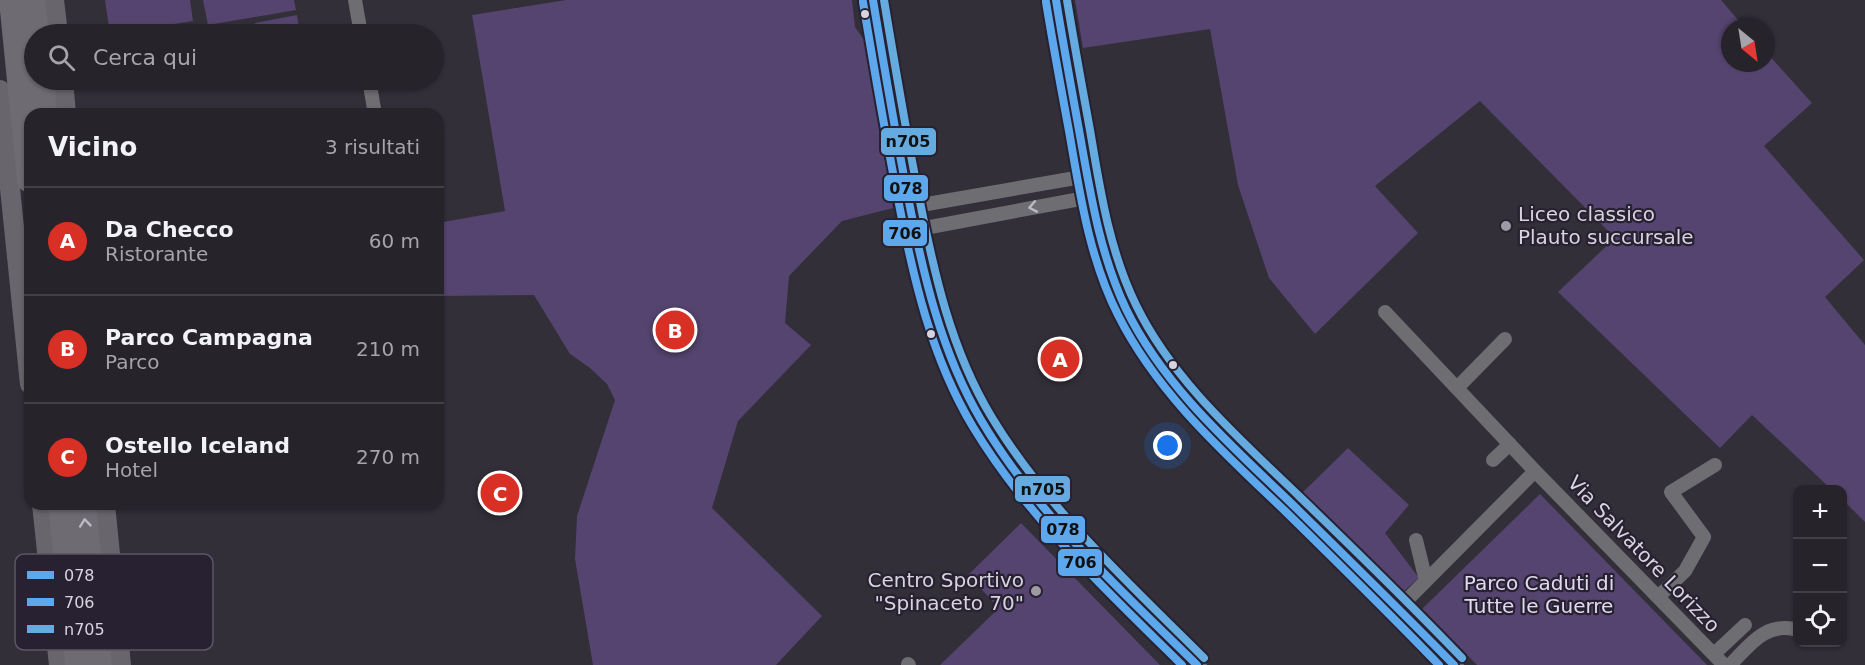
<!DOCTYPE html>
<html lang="it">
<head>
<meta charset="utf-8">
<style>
	body { margin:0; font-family:"DejaVu Sans",sans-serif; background:#2e2b33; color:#f1f3f6 }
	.controls { position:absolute; right:18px; bottom:18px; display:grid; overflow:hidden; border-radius:12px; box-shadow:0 2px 4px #0004 }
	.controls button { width:54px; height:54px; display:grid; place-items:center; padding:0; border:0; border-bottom:2px solid #424047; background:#26232b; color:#f1f3f6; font:30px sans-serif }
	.compass { position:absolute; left:1721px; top:18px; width:54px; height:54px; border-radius:50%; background:#26232b; box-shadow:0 2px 4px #0004; rotate:150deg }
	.you { position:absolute; left:1168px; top:446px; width:21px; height:21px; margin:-15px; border:4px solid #fff; border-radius:50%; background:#1a73e8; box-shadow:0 0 0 9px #1a73e833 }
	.badge { display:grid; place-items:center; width:39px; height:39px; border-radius:50%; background:#d93025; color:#fff; font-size:20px; font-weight:700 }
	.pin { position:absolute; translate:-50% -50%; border:3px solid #fff; box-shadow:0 2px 6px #0006 }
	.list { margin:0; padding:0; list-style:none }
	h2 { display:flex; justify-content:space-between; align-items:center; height:78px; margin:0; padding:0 24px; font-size:26px }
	h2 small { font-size:20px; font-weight:400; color:#a4a4a9 }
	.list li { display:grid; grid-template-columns:39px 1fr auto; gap:18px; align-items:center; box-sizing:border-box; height:108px; padding:0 24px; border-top:2px solid #424047 }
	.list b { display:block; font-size:22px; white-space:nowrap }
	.list p { margin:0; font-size:20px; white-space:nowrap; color:#a4a4a9 }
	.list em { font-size:20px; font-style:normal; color:#a4a4a9 }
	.icon { flex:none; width:33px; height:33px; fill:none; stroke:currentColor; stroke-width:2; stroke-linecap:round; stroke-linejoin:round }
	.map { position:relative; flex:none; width:1865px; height:665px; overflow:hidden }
	.search { position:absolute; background:#26232b; box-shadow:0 2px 4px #0004; left:24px; top:24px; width:420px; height:66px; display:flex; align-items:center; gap:15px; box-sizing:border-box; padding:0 21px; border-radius:33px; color:#a4a4a9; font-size:22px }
	.panel { position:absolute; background:#26232b; box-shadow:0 2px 4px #0004; left:24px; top:108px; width:420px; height:402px; border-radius:18px }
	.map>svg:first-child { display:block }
	.green { fill:#55446f }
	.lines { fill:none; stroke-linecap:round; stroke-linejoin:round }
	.street { stroke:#6e6d72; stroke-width:14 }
	.secondary { stroke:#68666c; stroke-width:20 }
	.highway { stroke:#6e6b72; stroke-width:26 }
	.bus-1-casing { stroke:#272132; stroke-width:12 }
	.bus-2-casing { stroke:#272132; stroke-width:12 }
	.bus-3-casing { stroke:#272132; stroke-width:12 }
	.bus-1 { stroke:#5da7ec; stroke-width:8 }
	.bus-2 { stroke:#5da7ec; stroke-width:8 }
	.bus-3 { stroke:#66abdf; stroke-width:8 }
	.oneway { stroke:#bdbac4 }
	.oneway2 { stroke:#bdb9c4 }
	.bus-dot { fill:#d7d3df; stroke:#272132; stroke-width:2 }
	.poi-dot { fill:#9d9aa5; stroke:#272132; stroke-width:2 }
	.labels { text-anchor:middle; stroke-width:4.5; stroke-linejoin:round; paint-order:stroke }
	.poi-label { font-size:20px; fill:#d7d3df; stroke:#272132; text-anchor:start }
	.street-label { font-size:20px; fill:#d7d3df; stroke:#272132 }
	.park-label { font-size:20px; fill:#e0d9ef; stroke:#272132 }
	.key { fill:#272132; stroke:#5c5666; stroke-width:1.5 }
	.key-label { font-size:16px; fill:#d7d3df }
	.line-badge { stroke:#272132; stroke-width:2 }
	.pale-badge-label { font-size:16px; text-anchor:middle; font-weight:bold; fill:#111 }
</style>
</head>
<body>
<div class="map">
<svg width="1865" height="665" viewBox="0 0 1865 665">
	<rect width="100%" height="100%" fill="#322f39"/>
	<path class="green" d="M105,0H190L193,21L110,34Z
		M203,0H294L296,10L208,25Z
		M566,0H852L855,27L864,40L893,208L842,221L789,276L785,323L811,345L738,421L712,508L822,616L776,665H593L575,559L577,516L615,400L607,384L590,368L570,354L534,295L438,296V223L505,211L472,15Z
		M1075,0H1721L1744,27H1730V63H1766V52L1812,103L1764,146L1864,260L1825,297L1865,345V522L1843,500L1842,490L1831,489L1752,415L1720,448L1558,292L1615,238L1480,101L1375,186L1418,233L1315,334L1269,278L1238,185L1210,29L1083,48Z
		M297,15L300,34H258L255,23Z
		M266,80H308V81L267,88Z
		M1348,448L1409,505L1385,533L1419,578L1404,591L1300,495Z
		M1540,494L1707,665H1477L1422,609Z
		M1021,523L1160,665H940L999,608L968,575Z"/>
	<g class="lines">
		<path class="street" d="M355,0L361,34
			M369,80L375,114
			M910,207L1087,176
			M914,230L1091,197
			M1385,312L1535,471L1724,665
			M1457,388L1505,339
			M1493,460L1510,444
			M1416,540L1426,581
			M1658,597L1685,571L1704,537L1671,492L1715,465
			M1399,608L1535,471
			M1714,654L1745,625
			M908,664L909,665
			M1730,665C1750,645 1765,621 1798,630"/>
		<path class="secondary" d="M54,0L58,34
			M873,0C885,69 896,137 910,206C926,284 940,350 981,420C1036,515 1120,588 1197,665
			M1056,0C1063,43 1071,86 1079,130C1087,178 1095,229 1112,276C1146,370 1224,438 1293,505C1347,558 1402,611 1454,665
			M63,80L66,114
			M0,90L30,384
			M42,504L59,665
			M105,504L121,665"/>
		<path class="highway" d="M12,0L30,180
			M32,0L36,34
			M41,80L44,114
			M61,504L78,665
			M83,504L99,665"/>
		<defs>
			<path id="bus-1" d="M873,0C884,66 895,131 908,197C923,274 941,352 981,420C1037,515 1120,589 1197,665
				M1056,0C1063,43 1071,86 1079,130C1090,191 1099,252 1126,309C1164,387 1232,446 1293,505C1347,558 1401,611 1454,665"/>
			<path id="bus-2" d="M863,2C874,68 885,133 898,199C913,277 931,357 973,427C1028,518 1107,591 1182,665
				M1046,2C1053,45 1061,88 1069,131C1080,194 1089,258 1118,315C1157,393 1223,452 1285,511C1337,562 1389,613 1439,665"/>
			<path id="bus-3" d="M884,0C895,66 906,132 919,197C934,273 951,350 991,416C1047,509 1128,582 1204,658
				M1067,0C1074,43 1082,86 1090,130C1100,189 1109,250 1136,305C1173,381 1240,439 1300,497C1355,550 1409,603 1462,658"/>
		</defs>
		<use href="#bus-1" class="bus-1-casing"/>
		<use href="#bus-2" class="bus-2-casing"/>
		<use href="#bus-3" class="bus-3-casing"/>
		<use href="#bus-1" class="bus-1"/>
		<use href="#bus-2" class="bus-2"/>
		<use href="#bus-3" class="bus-3"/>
	</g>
	<defs><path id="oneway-chevron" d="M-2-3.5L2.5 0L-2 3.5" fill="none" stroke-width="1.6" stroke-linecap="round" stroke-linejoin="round" transform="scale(1.5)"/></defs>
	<use class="oneway" href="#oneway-chevron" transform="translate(1033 207) rotate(169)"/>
	<use class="oneway2" href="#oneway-chevron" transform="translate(85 523) rotate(-96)"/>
	<g class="bus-dot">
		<circle cx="865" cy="14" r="5"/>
		<circle cx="931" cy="334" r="5"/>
		<circle cx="1173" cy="365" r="5"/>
	</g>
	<g class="poi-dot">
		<circle cx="1506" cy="226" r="6"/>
		<circle cx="1036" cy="591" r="6"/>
	</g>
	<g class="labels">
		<g class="poi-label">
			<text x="1518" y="221">Liceo classico<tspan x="1518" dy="23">Plauto succursale</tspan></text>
			<text x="1024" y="587" text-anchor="end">Centro Sportivo<tspan x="1024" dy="23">"Spinaceto 70"</tspan></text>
		</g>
		<g class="street-label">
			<text transform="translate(1644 554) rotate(46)" y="7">Via Salvatore Lorizzo</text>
		</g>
		<g class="park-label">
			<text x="1539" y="590">Parco Caduti di<tspan x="1539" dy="23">Tutte le Guerre</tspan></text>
		</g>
	</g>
	<rect x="15" y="554" width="198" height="96" rx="9" class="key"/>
	<rect x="27" y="571" width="27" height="8" fill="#5da7ec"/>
	<rect x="27" y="598" width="27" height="8" fill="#5da7ec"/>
	<rect x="27" y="625" width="27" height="8" fill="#66abdf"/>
	<g class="key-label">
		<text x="64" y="581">078</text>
		<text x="64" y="608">706</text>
		<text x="64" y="635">n705</text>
	</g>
	<g class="line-badge">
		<rect x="880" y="127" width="57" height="29" rx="6" fill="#66abdf"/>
		<rect x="883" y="174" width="46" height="28" rx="6" fill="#5da7ec"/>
		<rect x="882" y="219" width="46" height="28" rx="6" fill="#5da7ec"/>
		<rect x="1014" y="475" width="57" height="28" rx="6" fill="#66abdf"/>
		<rect x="1040" y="515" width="46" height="29" rx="6" fill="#5da7ec"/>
		<rect x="1057" y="548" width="46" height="29" rx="6" fill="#5da7ec"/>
	</g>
	<g class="pale-badge-label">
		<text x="908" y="147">n705</text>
		<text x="906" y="194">078</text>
		<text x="905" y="239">706</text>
		<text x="1043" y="495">n705</text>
		<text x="1063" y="535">078</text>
		<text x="1080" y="568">706</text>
	</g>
</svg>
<div class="controls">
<button>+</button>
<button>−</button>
<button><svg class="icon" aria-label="locate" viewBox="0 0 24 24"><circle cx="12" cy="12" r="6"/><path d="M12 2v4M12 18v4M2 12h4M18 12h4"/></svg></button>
</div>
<svg class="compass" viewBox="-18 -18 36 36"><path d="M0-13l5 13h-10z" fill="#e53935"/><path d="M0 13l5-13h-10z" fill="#a4a4a9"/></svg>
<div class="you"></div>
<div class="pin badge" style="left:1060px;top:359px">A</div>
<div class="pin badge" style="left:675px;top:330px">B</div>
<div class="pin badge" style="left:500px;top:493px">C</div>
<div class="search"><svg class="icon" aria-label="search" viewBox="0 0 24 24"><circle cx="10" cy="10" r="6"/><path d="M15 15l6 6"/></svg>Cerca qui</div>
<section class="panel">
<h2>Vicino<small>3 risultati</small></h2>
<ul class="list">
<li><span class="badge">A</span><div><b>Da Checco</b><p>Ristorante</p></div><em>60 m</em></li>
<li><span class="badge">B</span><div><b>Parco Campagna</b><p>Parco</p></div><em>210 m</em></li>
<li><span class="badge">C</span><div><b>Ostello Iceland</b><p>Hotel</p></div><em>270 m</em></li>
</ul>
</section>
</div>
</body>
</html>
